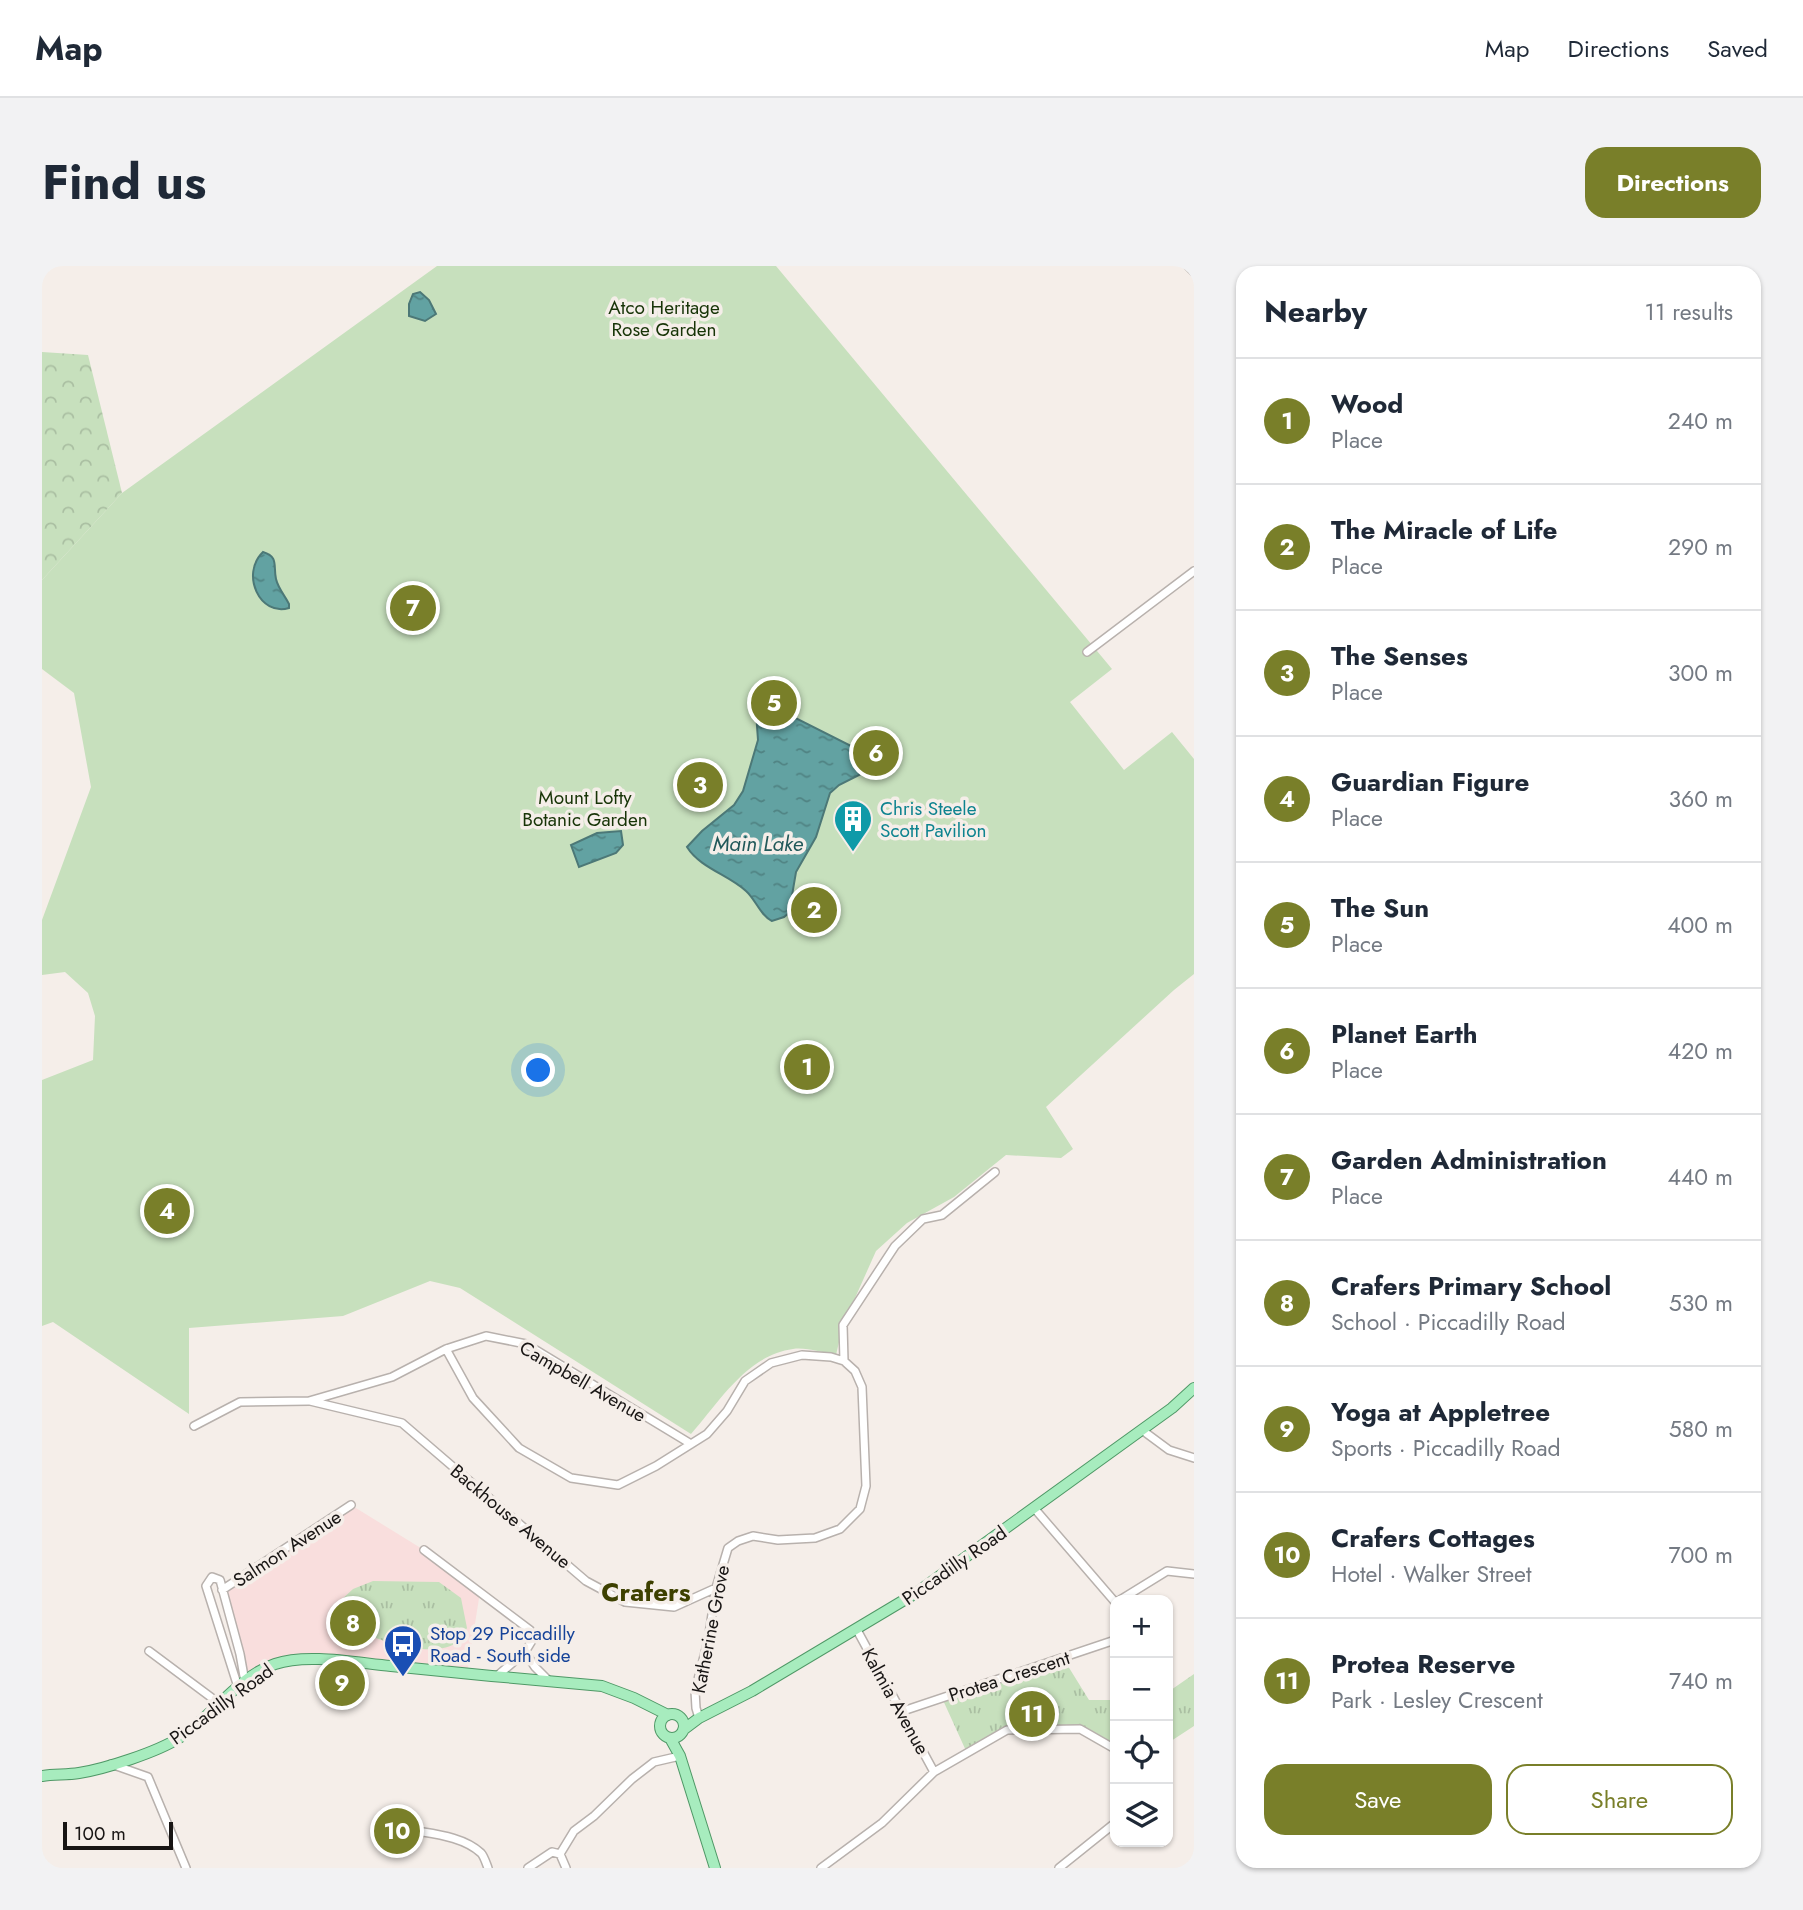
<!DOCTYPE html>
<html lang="en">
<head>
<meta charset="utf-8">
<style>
	body { margin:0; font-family:Jost,sans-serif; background:#f2f2f3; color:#1f2937 }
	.controls { position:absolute; right:21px; bottom:21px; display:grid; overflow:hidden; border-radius:14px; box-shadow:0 2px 5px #0004 }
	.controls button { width:63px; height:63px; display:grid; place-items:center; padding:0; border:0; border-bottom:2px solid #e0e1e3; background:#fff; color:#1f2937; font:35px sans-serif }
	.scale { position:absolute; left:21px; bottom:18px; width:110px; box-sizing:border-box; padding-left:7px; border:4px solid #181514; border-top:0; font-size:19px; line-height:24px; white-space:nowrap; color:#181514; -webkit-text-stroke:5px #f5eee9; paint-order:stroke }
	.you { position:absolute; left:497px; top:805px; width:24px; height:24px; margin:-18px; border:5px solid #fff; border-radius:50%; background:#1a73e8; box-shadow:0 0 0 10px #1a73e833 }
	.badge { display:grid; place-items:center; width:46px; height:46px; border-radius:50%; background:#797f29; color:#fff; font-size:23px; font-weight:700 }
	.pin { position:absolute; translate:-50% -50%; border:4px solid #fff; box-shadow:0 2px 7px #0006 }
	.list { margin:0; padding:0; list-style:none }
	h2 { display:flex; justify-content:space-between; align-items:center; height:91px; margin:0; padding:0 28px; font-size:30px }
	h2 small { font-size:23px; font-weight:400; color:#747a83 }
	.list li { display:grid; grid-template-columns:46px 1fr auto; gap:21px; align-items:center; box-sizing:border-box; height:126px; padding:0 28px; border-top:2px solid #e0e1e3 }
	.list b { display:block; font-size:26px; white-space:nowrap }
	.list p { margin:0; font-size:23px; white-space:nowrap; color:#747a83 }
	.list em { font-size:23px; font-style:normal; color:#747a83 }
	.actions { display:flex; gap:14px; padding:21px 28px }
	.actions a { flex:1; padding:16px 0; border:2px solid #797f29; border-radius:21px; text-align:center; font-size:24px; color:#797f29 }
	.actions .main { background:#797f29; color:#fff }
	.icon { flex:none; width:38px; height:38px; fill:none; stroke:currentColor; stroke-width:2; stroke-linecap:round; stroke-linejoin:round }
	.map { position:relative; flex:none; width:1152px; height:1602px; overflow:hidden; border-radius:21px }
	header { display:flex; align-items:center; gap:42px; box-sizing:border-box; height:98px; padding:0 35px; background:#fff; border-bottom:2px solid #e0e1e3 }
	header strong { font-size:33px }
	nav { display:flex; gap:38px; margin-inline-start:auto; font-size:24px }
	.intro { display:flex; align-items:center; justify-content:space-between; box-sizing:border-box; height:168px; padding:0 42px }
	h1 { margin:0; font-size:49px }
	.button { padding:18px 32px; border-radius:21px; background:#797f29; color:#fff; font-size:24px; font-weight:700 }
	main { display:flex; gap:42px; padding:0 42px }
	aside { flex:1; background:#fff; border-radius:21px; box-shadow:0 2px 5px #0004 }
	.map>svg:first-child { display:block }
	.education { fill:#f9dedd }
	.grass { fill:url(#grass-tufts) }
	.forest { fill:url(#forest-crowns) }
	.garden { fill:#c7e0bd }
	.water { fill:url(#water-ripples); stroke:#4c7877; stroke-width:2 }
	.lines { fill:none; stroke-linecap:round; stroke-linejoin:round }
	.minor-casing { stroke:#b8b1ad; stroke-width:10 }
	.major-casing { stroke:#4f9866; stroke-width:12 }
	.minor { stroke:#fff; stroke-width:7 }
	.major { stroke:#a7ecbe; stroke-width:10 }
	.labels { text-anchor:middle; stroke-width:7; stroke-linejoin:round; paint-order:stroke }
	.park-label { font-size:19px; fill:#173407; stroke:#f5eee9 }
	.culture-label { font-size:19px; fill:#0d838f; stroke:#f5eee9; text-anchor:start }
	.street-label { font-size:19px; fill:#181514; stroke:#f5eee9 }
	.transit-label { font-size:19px; fill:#164399; stroke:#f5eee9; text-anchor:start }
	.water-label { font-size:21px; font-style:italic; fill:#22595a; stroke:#f5eee9 }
	.district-label { font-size:26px; font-weight:bold; fill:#3d4000; stroke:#f5eee9 }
</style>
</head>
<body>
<header>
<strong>Map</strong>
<nav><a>Map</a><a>Directions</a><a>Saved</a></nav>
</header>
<div class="intro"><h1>Find us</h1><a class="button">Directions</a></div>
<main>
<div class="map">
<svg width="1152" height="1602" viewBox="0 0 1152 1602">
	<defs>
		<pattern id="grass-tufts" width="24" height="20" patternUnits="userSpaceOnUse" patternTransform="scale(1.75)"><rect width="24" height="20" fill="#c7e0bd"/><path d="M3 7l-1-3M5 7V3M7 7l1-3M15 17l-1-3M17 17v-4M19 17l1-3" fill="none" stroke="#aabfa2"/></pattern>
		<pattern id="forest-crowns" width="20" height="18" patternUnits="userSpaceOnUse" patternTransform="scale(1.75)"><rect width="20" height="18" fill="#c7e0bd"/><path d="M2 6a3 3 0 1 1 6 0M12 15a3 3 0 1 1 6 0" fill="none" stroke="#aabfa2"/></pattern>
		<pattern id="water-ripples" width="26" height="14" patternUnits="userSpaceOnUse" patternTransform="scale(1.75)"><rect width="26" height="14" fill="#62a2a2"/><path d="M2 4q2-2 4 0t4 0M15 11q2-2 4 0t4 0" fill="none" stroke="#508383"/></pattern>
	</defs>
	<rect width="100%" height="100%" fill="#f5eee9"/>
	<path class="education" d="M309,1239L382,1284L438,1326L425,1408L252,1394L203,1416L180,1324Z"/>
	<path class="grass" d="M331,1315L397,1316L419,1332L425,1362C422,1366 419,1373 415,1376C395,1394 328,1375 310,1359C301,1352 299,1345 298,1335L311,1323Z
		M1021,1392L1047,1434H1073V1483L1038,1463L965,1464L925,1487L900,1432Z
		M1152,1408V1460L1126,1477V1426Z"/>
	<path class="forest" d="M0,86L46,89L80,227L0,314Z"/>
	<path class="garden" d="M395,0H734L1070,403L1028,436L1082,504L1130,466L1152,493V708L1132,724L1004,841L1031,883L1019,892L964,889L912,931L865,957L834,985L801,1059L794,1089C781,1087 764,1081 751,1083C705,1089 677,1136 649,1168L418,1022L388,1015L301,1050L147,1062V1148L11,1056L0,1060V814L51,794L53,750L46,727L23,706L0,709V654L49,521L32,427L0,403V314L80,227Z"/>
	<path class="water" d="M378,26L387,34L394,48L383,55L367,50V38L371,28Z
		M221,286C237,291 231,299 234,313C236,322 243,330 247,338V342C218,351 198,308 221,286Z
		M716,433L829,490L834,498L831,502L797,519L788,527L774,571L754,606L747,647L742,651L730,655C718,649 714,634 704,625C687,609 658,602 645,581L660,565L692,539L701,525L716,474L714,446Z
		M579,565L581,579L574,587L537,601L529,579L555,567Z"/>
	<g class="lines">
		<defs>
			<path id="minor" d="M1146,0L1152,6
				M1045,386L1152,305
				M404,1083L431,1132L477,1182L529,1212L576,1219L614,1200L665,1168L685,1145L703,1115L729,1097L760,1089L789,1091L802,1095L813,1105L820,1121L824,1220L818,1243L798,1263L773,1272L736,1274L711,1270L696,1275L686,1282L674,1322L666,1375L653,1425L654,1442L657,1452
				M802,1095L801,1059L853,980L881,953L900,949L953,906
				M268,1135L360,1157L544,1315L583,1336L632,1341L674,1322
				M152,1160L198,1136L267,1135L350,1111L404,1083L444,1070L484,1078L649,1178
				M1100,1164L1127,1184L1152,1192
				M992,1242L1073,1336
				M382,1284L488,1364L491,1373L483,1386L455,1410
				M180,1324L309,1239
				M1078,1334L1125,1305L1152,1308
				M815,1364L892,1506
				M107,1385L178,1438
				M483,1386L493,1401L507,1415
				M196,1421L164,1320L170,1311L178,1314L198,1388L203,1416
				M861,1445L1073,1374
				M69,1498L106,1511L144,1602
				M381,1566C400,1569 424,1573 439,1587C442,1590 444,1597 446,1602
				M518,1588L524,1602
				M486,1602L510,1586L518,1588L532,1565L552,1550L590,1513L612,1496L638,1490
				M779,1602L840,1557L892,1506L965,1464L1038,1463L1073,1483
				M1017,1602L1073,1557"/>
			<path id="major" d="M618 1460a12 12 0 1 1 24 0a12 12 0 1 1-24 0Z
				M641,1464L657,1452L710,1425L874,1327L1130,1142L1152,1122
				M628,1472L638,1490L673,1602
				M0,1510C12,1508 25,1509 37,1507C63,1503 115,1486 137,1472C170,1451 195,1411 233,1398C265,1387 315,1397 349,1400C419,1407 490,1414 560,1420L592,1432L626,1449"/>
		</defs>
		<use href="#minor" class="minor-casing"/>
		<use href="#major" class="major-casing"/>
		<use href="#minor" class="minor"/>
		<use href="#major" class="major"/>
	</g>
	<defs>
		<symbol id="building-pin" viewBox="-11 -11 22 30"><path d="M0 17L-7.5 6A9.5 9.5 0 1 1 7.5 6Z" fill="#0f9aa8" stroke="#f5eee9"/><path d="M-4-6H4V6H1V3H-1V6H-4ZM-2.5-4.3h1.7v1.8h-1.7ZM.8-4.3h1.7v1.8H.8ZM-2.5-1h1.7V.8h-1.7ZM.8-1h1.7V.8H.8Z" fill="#fff"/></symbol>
		<symbol id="bus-pin" viewBox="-11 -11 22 30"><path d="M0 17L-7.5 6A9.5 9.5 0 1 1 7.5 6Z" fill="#1a4fb4" stroke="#f5eee9"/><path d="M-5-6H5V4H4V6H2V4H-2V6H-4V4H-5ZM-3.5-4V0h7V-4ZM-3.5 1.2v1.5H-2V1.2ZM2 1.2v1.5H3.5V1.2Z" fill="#fff"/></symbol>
	</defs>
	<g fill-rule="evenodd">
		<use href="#building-pin" x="789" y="531" width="44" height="60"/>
		<use href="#bus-pin" x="339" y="1356" width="44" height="60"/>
	</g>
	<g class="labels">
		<g class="park-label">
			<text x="622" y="48">Atco Heritage<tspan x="622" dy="22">Rose Garden</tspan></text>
			<text x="543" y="538">Mount Lofty<tspan x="543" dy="22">Botanic Garden</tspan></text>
		</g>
		<g class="culture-label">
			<text x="838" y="549">Chris Steele<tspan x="838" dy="22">Scott Pavilion</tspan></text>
		</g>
		<g class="street-label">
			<text transform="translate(541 1115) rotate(30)" y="7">Campbell Avenue</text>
			<text transform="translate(469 1250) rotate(40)" y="7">Backhouse Avenue</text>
			<text transform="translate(245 1282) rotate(-33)" y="7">Salmon Avenue</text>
			<text transform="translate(912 1299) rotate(-35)" y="7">Piccadilly Road</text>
			<text transform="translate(668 1363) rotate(-79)" y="7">Katherine Grove</text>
			<text transform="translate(967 1410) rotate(-18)" y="7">Protea Crescent</text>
			<text transform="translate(854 1435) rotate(61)" y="7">Kalmia Avenue</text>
			<text transform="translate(179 1438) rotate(-36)" y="7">Piccadilly Road</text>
		</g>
		<g class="transit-label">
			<text x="388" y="1374">Stop 29 Piccadilly<tspan x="388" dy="22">Road - South side</tspan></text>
		</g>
		<g class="water-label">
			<text x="716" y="585">Main Lake</text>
		</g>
		<g class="district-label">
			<text x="604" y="1335">Crafers</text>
		</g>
	</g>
</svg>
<div class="controls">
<button>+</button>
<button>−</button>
<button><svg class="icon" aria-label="locate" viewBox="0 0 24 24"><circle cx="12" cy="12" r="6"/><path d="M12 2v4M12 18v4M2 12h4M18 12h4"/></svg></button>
<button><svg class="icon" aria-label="layers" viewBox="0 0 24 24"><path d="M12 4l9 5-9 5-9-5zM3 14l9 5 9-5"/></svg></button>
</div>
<div class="scale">100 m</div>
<div class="you"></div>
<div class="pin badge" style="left:765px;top:801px">1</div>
<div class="pin badge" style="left:772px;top:644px">2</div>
<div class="pin badge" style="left:658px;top:519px">3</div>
<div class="pin badge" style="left:125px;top:945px">4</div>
<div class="pin badge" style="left:732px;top:437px">5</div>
<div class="pin badge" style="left:834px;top:487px">6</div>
<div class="pin badge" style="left:371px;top:342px">7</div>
<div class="pin badge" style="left:311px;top:1357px">8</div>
<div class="pin badge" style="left:300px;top:1417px">9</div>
<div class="pin badge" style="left:355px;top:1565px">10</div>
<div class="pin badge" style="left:990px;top:1448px">11</div>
</div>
<aside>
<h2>Nearby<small>11 results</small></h2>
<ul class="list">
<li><span class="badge">1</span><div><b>Wood</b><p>Place</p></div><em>240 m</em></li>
<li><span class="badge">2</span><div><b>The Miracle of Life</b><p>Place</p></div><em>290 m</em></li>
<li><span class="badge">3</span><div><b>The Senses</b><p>Place</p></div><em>300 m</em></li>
<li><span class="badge">4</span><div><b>Guardian Figure</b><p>Place</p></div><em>360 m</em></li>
<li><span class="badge">5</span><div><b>The Sun</b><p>Place</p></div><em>400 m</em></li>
<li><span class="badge">6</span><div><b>Planet Earth</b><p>Place</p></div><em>420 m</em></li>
<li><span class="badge">7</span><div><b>Garden Administration</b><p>Place</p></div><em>440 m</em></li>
<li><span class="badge">8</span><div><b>Crafers Primary School</b><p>School · Piccadilly Road</p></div><em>530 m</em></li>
<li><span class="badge">9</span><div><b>Yoga at Appletree</b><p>Sports · Piccadilly Road</p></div><em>580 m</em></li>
<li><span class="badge">10</span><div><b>Crafers Cottages</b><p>Hotel · Walker Street</p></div><em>700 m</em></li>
<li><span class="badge">11</span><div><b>Protea Reserve</b><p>Park · Lesley Crescent</p></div><em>740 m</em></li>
</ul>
<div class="actions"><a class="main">Save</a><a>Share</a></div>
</aside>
</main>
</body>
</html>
